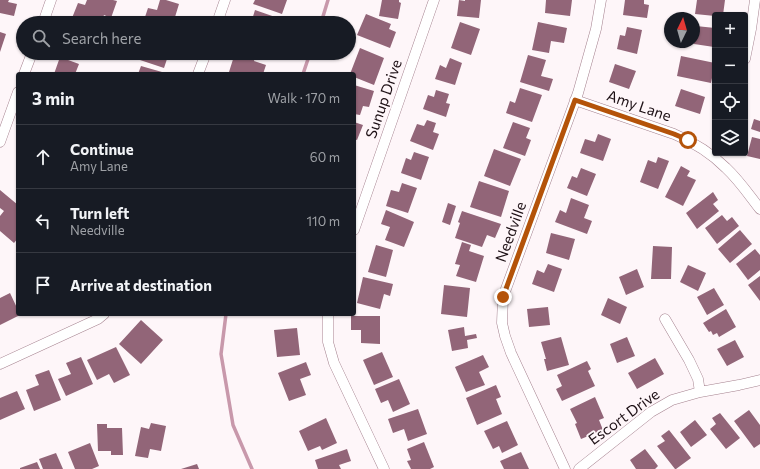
<!DOCTYPE html>
<html lang="en">
<head>
<meta charset="utf-8">
<style>
	body { margin:0; font-family:Commissioner,sans-serif; background:#242831; color:#f1f3f6 }
	.controls { position:absolute; right:12px; top:12px; display:grid; overflow:hidden; border-radius:4px; box-shadow:0 1px 3px #0004 }
	.controls button { width:36px; height:36px; display:grid; place-items:center; padding:0; border:0; border-bottom:1px solid #363941; background:#171b24; color:#f1f3f6; font:20px sans-serif }
	.compass { position:absolute; left:664px; top:12px; width:36px; height:36px; border-radius:50%; background:#171b24; box-shadow:0 1px 3px #0004; rotate:5deg }
	.stop { position:absolute; width:12px; height:12px; margin:-9px; border:3px solid #b45309; border-radius:50%; background:#fff }
	.stop.end { background:#b45309; border-color:#fff; box-shadow:0 1px 4px #0008 }
	.list { margin:0; padding:0; list-style:none }
	h2 { display:flex; justify-content:space-between; align-items:center; height:52px; margin:0; padding:0 16px; font-size:17px }
	h2 small { font-size:13px; font-weight:400; color:#9ea1a6 }
	.list li { display:grid; grid-template-columns:26px 1fr auto; gap:12px; align-items:center; box-sizing:border-box; height:64px; padding:0 16px; border-top:1px solid #363941 }
	.list b { display:block; font-size:15px; white-space:nowrap }
	.list p { margin:0; font-size:13px; white-space:nowrap; color:#9ea1a6 }
	.list em { font-size:13px; font-style:normal; color:#9ea1a6 }
	.icon { flex:none; width:22px; height:22px; fill:none; stroke:currentColor; stroke-width:2; stroke-linecap:round; stroke-linejoin:round }
	.map { position:relative; flex:none; width:760px; height:469px; overflow:hidden }
	.search { position:absolute; background:#171b24; box-shadow:0 1px 3px #0004; left:16px; top:16px; width:340px; height:44px; display:flex; align-items:center; gap:10px; box-sizing:border-box; padding:0 14px; border-radius:22px; color:#9ea1a6; font-size:15px }
	.panel { position:absolute; background:#171b24; box-shadow:0 1px 3px #0004; left:16px; top:72px; width:340px; height:244px; border-radius:4px }
	.map>svg:first-child { display:block }
	.lines { fill:none; stroke-linecap:round; stroke-linejoin:round }
	.stream { stroke:#c898ab; stroke-width:3.5 }
	.building { fill:#926578 }
	.street-casing { stroke:#a5828f; stroke-width:11 }
	.street { stroke:#fff; stroke-width:10 }
	.route { stroke:#b45309; stroke-width:5 }
	.labels { text-anchor:middle; stroke-width:3.5; stroke-linejoin:round; paint-order:stroke }
	.street-label { font-size:15px; fill:#1d1015; stroke:#fef6f9 }
</style>
</head>
<body>
<div class="map">
<svg width="760" height="469" viewBox="0 0 760 469">
	<rect width="100%" height="100%" fill="#fef6f9"/>
	<g class="lines">
		<path class="stream" d="M321,23L328,0
			M303,74L310,53
			M226,314L221,354L233,425L252,469"/>
	</g>
	<path class="building" d="M0,0H9L8,2L17,4L14,16L0,13Z
		M87,0H113L117,1L111,18L104,15L101,23H85L72,18L78,3L85,5Z
		M160,0H166L179,4L175,17L184,20L183,23H143L148,8L157,10Z
		M255,0H287L282,14L253,4Z
		M382,0H399V2L401,3L398,19L379,16Z
		M459,0L465,1V0H481L479,18L457,16Z
		M546,0H572L570,16L545,13Z
		M625,0H644V4L649,5L647,18L623,15Z
		M697,0H725L723,15H715V16L695,14Z
		M255,10L278,18L277,23H251Z
		M366,14L391,24L389,29L396,32L390,48L357,35Z
		M460,22L480,29L471,55L451,48Z
		M538,22L567,28L564,43L551,41L549,53L532,50Z
		M696,26L715,28L714,47L694,44Z
		M627,27L642,30L637,54L617,49L620,35L625,36Z
		M0,32L6,34L0,52Z
		M360,48L384,58L374,85L354,77V74H350Z
		M68,53H92L90,60Z
		M142,53H169L164,68L140,60Z
		M235,53H256L254,61L266,65L263,74H235L229,72Z
		M528,55L546,60L541,76L553,79L549,91L520,82Z
		M681,56L715,63L711,83L677,76Z
		M60,57L79,64L75,74H54Z
		M450,58L462,63L455,85L435,79L440,65L446,68Z
		M615,64L636,71L629,89L609,82Z
		M141,66L162,72V74H138Z
		M354,85L374,91L369,107L363,106L360,115L354,114Z
		M520,88L542,95L532,122L506,113L510,101L515,103Z
		M681,89L705,97L700,114L675,106Z
		M436,90L449,94L446,103L450,104L446,117L423,109L428,95L434,97Z
		M754,119L760,121V132L751,129Z
		M427,120L436,123L433,132L439,134L433,150L410,141L417,124L424,126Z
		M354,122L363,125L357,140L354,139Z
		M513,122L530,128L526,138L531,140L525,156L503,148Z
		M598,134L611,139L603,161L580,153L585,139L595,142Z
		M752,137L760,139V159L747,156Z
		M494,149L521,159L510,186L484,176Z
		M414,152L429,157L421,180L401,173L406,158L411,160Z
		M658,157L669,161L658,189L640,182L648,160L656,163Z
		M681,166L690,171L687,176L696,180L683,206L665,197Z
		M581,168L596,174L587,196L567,188L572,176L577,178Z
		M479,181L509,191L501,217L470,207Z
		M402,183L417,188L408,213L386,206L391,190L399,192Z
		M0,190L18,205V238L14,243L0,231V216L4,211L0,208Z
		M713,192L718,200L713,204L719,211L697,229L686,213Z
		M571,198L589,205L584,218L592,221L587,234L555,222L560,210L566,213Z
		M448,203L456,206L450,225L442,222Z
		M386,210L414,222L404,247L385,240L390,227L381,224Z
		M462,211L501,224L495,238L487,235L482,247L455,238L460,223L458,222Z
		M722,215L727,221L732,217L739,226L717,244L705,228Z
		M740,230L752,244L730,263L718,249Z
		M551,233L575,239L569,260L546,253Z
		M462,242L471,245L469,251L484,256L476,282L456,276L460,265L455,264Z
		M376,245L393,250L386,277L368,272Z
		M653,246L672,247L671,279H651Z
		M755,249L760,255V270L748,280L736,264Z
		M548,264L562,269L554,292L532,284L537,270L544,273Z
		M688,265L706,273L698,291L680,282Z
		M637,269L644,287L626,295L619,277Z
		M760,276V301L748,285Z
		M363,277L393,284L390,296L384,294L380,309L357,303Z
		M444,285L470,288L467,317L441,314Z
		M714,288L724,305L707,315L697,297Z
		M10,293L18,310V314H22L0,325V298Z
		M608,298L627,307L620,324L601,315Z
		M548,307L550,325L529,327L527,309Z
		M726,309L736,327L719,337L717,333L713,335L711,331L709,332L703,323Z
		M351,316H380V344L361,343V330H351Z
		M141,320L163,340L141,364L119,344Z
		M464,327L465,336L476,334L477,338L467,340L468,348L452,351L448,330Z
		M297,328L300,355L277,357L274,330Z
		M561,337L569,365L547,371L544,359H546L541,342Z
		M627,337L635,356L617,363L610,344Z
		M735,340L744,357L727,366L717,349Z
		M116,347L130,375L114,383L109,374L97,380L87,360Z
		M382,352L393,377L374,385L363,360Z
		M483,355L489,367L479,372L485,385L466,392L455,367Z
		M81,357L93,384L66,396L58,379L71,374L66,363Z
		M655,358L664,374L637,389L628,373Z
		M587,361L591,369L588,371L595,386L562,401L556,389L562,386L557,375Z
		M306,362L311,375L300,379L306,395L289,401L278,373Z
		M49,370L61,400L34,411L26,390L39,385L35,375Z
		M399,379L410,404L393,412L388,400L381,403L375,389Z
		M496,385L501,397L496,399L502,414L477,425L466,398Z
		M17,391L25,409L0,420V398Z
		M595,397L604,418L599,420L603,430L581,439L575,424L577,423L570,409Z
		M418,409L427,434L408,441L404,429L393,433L388,419Z
		M749,410L760,425V444L754,448L734,421Z
		M720,413L740,438L726,449L710,429L716,424L712,418Z
		M326,418L337,443L322,450L320,446L308,451L299,431Z
		M695,420L707,435L691,447L680,432Z
		M507,421L518,445L502,453L499,446L493,449L484,431Z
		M151,423L166,426L161,451L150,449L148,458L135,456L141,427L149,429Z
		M97,424H107V428H122L123,455H111V451H98Z
		M669,430L691,458L676,469H675L657,446L665,441L661,436Z
		M424,442L434,467L430,469H411L407,461L411,460L407,449Z
		M90,443L99,466L92,469H75L68,452Z
		M347,449L351,461L339,465L341,469H318L315,460Z
		M645,449L658,466L655,469H636L630,460Z
		M521,452L529,469H504L500,461Z
		M56,453L63,469H43L39,459Z
		M37,462L40,469H20V468Z
		M197,464L199,469H181Z"/>
	<g class="lines">
		<defs>
			<path id="street" d="M43,23L51,0
				M217,23L225,0
				M745,59L751,29L755,0
				M24,74L32,53
				M198,74L206,53
				M575,100L674,134C693,142 711,153 726,168C739,180 749,195 760,209
				M0,142L18,92
				M354,230L434,0
				M328,314V342L334,363L384,469
				M665,319L689,360L698,379L700,392
				M0,364L98,319L104,314
				M565,469L511,353L505,336L502,323L503,297L578,93L596,29L601,0
				M579,469L651,412L672,400L700,392L739,385L760,380"/>
		</defs>
		<use href="#street" class="street-casing"/>
		<use href="#street" class="street"/>
	</g>
	<g class="lines">
		<path class="route" d="M503,297L575,100L674,134L688,140"/>
	</g>
	<g class="labels">
		<g class="street-label">
			<text transform="translate(384 99) rotate(-71)" y="5">Sunup Drive</text>
			<text transform="translate(639 106) rotate(19)" y="5">Amy Lane</text>
			<text transform="translate(511 232) rotate(-70)" y="5">Needville</text>
			<text transform="translate(624 417) rotate(-36)" y="5">Escort Drive</text>
		</g>
	</g>
</svg>
<div class="controls">
<button>+</button>
<button>−</button>
<button><svg class="icon" aria-label="locate" viewBox="0 0 24 24"><circle cx="12" cy="12" r="6"/><path d="M12 2v4M12 18v4M2 12h4M18 12h4"/></svg></button>
<button><svg class="icon" aria-label="layers" viewBox="0 0 24 24"><path d="M12 4l9 5-9 5-9-5zM3 14l9 5 9-5"/></svg></button>
</div>
<svg class="compass" viewBox="-18 -18 36 36"><path d="M0-13l5 13h-10z" fill="#e53935"/><path d="M0 13l5-13h-10z" fill="#9ea1a6"/></svg>
<div class="stop" style="left:688px;top:140px"></div>
<div class="stop end" style="left:503px;top:297px"></div>
<div class="search"><svg class="icon" aria-label="search" viewBox="0 0 24 24"><circle cx="10" cy="10" r="6"/><path d="M15 15l6 6"/></svg>Search here</div>
<section class="panel">
<h2>3 min<small>Walk · 170 m</small></h2>
<ul class="list">
<li><svg class="icon" aria-label="ahead" viewBox="0 0 24 24"><path d="M12 20V5M6 11l6-6 6 6"/></svg><div><b>Continue</b><p>Amy Lane</p></div><em>60 m</em></li>
<li><svg class="icon" aria-label="left" viewBox="0 0 24 24"><path d="M17 20v-9H6M10 6l-5 5 5 5"/></svg><div><b>Turn left</b><p>Needville</p></div><em>110 m</em></li>
<li><svg class="icon" aria-label="arrive" viewBox="0 0 24 24"><path d="M6 21V4h12l-3 4 3 4H6"/></svg><div><b>Arrive at destination</b></div></li>
</ul>
</section>
</div>
</body>
</html>
